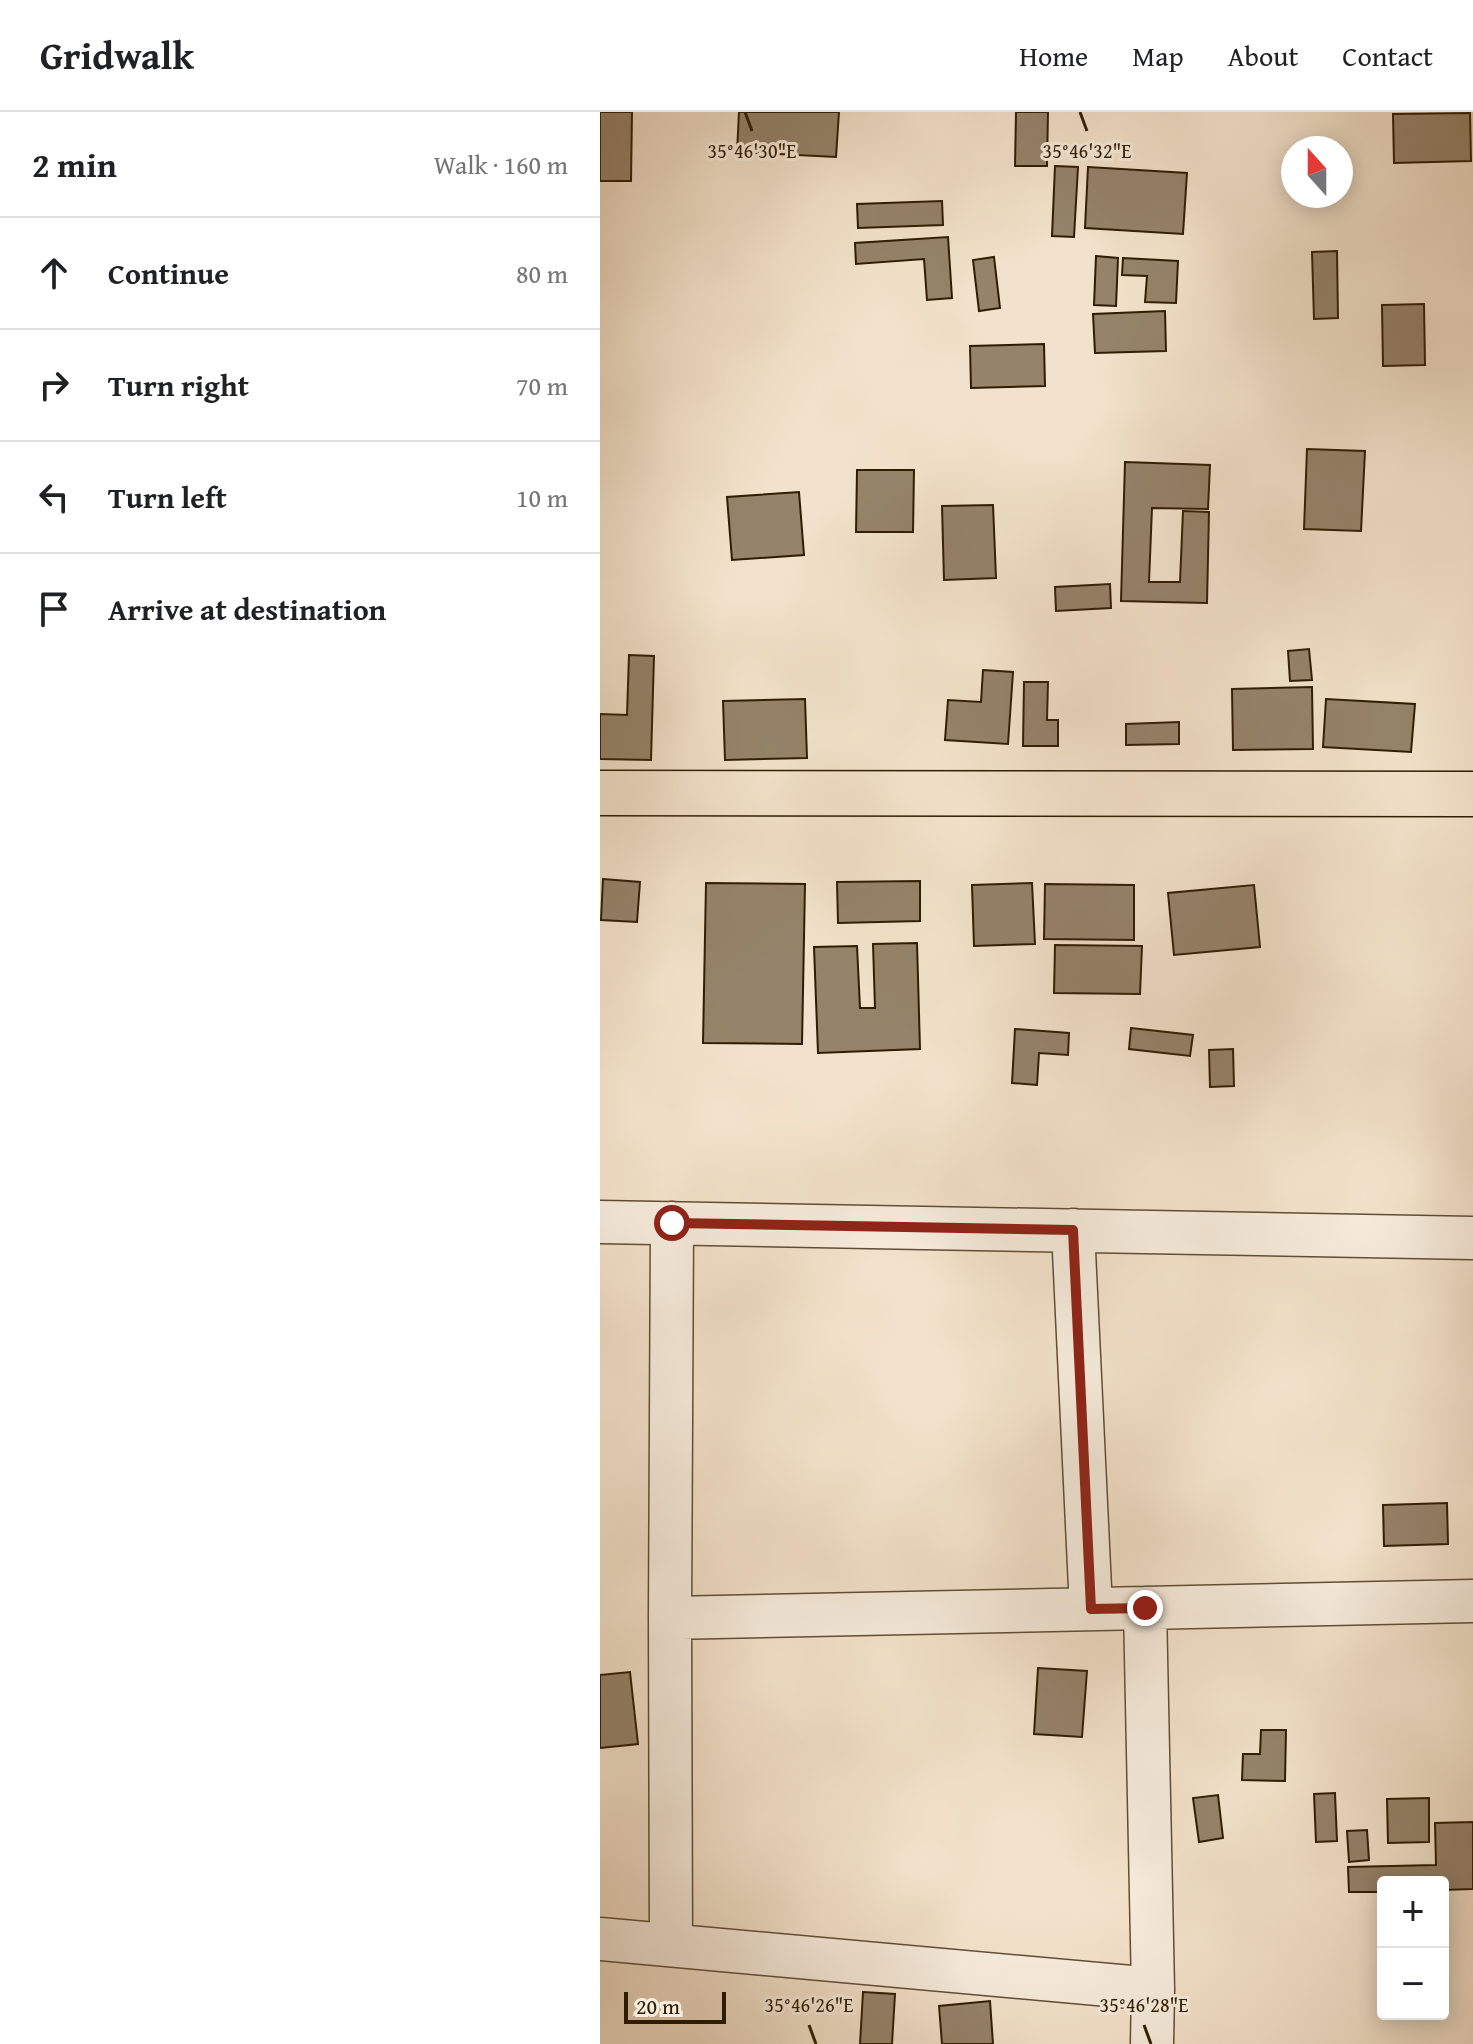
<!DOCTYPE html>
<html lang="en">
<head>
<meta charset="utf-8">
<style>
	body { margin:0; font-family:"Gentium Book Plus",serif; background:#f6f6f6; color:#202124 }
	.controls { position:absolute; right:24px; bottom:24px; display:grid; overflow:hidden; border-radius:8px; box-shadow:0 4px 20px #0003 }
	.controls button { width:72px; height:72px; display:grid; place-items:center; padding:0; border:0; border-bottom:2px solid #e0e0e0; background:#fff; color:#202124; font:40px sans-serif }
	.compass { position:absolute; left:681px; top:24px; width:72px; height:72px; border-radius:50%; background:#fff; box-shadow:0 4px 20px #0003; rotate:339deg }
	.scale { position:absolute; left:24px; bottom:20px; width:102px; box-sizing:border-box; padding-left:8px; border:4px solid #2f1d03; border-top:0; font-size:22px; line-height:28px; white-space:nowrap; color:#2f1d03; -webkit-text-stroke:6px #f7ecdd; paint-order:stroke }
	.stop { position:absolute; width:24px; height:24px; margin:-18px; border:6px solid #8f2418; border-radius:50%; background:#fff }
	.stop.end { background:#8f2418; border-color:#fff; box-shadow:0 2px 8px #0008 }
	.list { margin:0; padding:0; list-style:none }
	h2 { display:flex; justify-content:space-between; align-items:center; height:104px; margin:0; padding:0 32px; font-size:34px }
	h2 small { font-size:26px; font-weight:400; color:#757577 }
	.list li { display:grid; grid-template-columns:52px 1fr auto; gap:24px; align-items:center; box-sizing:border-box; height:112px; padding:0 32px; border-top:2px solid #e0e0e0 }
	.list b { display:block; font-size:30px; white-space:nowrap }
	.list em { font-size:26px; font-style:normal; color:#757577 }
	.icon { flex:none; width:44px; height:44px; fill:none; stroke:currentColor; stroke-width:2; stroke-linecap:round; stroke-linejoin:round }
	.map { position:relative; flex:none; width:873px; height:1932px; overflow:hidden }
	header { display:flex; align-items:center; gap:48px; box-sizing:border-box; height:112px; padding:0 40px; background:#fff; border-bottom:2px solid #e0e0e0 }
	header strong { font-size:38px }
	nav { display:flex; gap:44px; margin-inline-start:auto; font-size:28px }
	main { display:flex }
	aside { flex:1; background:#fff }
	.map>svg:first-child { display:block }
	.building { fill:#95836b; stroke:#2f1d03; stroke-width:2 }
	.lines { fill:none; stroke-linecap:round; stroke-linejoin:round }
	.minor-casing { stroke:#604e35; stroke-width:45 }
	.major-casing { stroke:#2f1d03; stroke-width:47 }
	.minor { stroke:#f7ecdd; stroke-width:42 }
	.major { stroke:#f3e2cb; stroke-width:44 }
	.route { stroke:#8f2418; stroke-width:10 }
	.ticks { fill:none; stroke:#2f1d03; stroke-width:3 }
	.ticks-label { font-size:20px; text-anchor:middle; fill:#2f1d03; stroke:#f7ecdd; stroke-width:6; stroke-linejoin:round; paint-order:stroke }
</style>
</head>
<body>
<header>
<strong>Gridwalk</strong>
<nav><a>Home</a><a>Map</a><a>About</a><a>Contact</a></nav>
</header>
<main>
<aside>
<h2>2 min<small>Walk · 160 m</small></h2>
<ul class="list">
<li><svg class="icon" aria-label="ahead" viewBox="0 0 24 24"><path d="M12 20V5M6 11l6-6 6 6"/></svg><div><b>Continue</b></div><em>80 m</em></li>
<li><svg class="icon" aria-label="right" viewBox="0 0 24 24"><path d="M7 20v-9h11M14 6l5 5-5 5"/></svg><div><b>Turn right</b></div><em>70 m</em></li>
<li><svg class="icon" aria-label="left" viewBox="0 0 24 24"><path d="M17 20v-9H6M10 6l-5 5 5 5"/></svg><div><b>Turn left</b></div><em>10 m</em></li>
<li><svg class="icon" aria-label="arrive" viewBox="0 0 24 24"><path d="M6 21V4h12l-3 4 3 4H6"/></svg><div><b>Arrive at destination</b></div></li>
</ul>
</aside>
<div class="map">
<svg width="873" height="1932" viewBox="0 0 873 1932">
	<rect width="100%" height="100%" fill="#f3e2cb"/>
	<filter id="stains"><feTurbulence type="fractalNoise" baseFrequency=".0025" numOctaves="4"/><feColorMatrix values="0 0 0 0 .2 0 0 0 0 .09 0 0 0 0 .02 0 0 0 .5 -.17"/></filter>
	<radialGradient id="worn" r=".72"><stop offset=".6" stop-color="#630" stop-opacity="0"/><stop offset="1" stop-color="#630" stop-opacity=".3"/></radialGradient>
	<path class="building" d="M0,0H32L31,69H0Z
		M139,0H239L236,45L137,40Z
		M416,0H448L447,54H415Z
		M870,1L871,49L794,51L793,2Z
		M455,54L478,55L474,125L452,124Z
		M488,55L587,61L583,122L485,116Z
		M342,89L343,113L258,116L257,92Z
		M348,125L352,186L327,188L324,147L256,152L255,131Z
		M737,139L738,206L714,207L712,140Z
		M496,144L518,146L516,194L494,193Z
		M394,145L400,196L379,199L373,148Z
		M523,146L578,149L576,191L545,190L547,164L522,163Z
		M824,192L825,253L783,254L782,193Z
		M565,199L566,239L495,241L493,202Z
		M444,232L445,274L371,276L370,234Z
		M707,337L765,339L761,419L704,417Z
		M525,350L610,353L608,397L552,396L549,470H580L583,399L609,400L607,491L521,489Z
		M257,358H314L313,420H256Z
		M199,380L204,443L132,448L127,385Z
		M393,393L396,466L344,468L342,394Z
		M510,472L511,496L456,499L455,475Z
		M709,537L712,568L690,569L688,539Z
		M29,543L54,544L51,648L0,647V602L27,603Z
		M383,558L413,560L408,632L345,628L348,588L381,590Z
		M424,570H448L447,608H458V634H423Z
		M712,575L713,637L633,638L632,577Z
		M205,587L207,646L125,648L123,589Z
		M726,587L815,592L811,640L723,635Z
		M579,610V632L526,633V612Z
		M3,767L40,770L37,810L1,808Z
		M320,769V809L238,811L237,770Z
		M106,771L205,772L202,932L103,931Z
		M432,771L435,832L374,834L372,773Z
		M445,772L534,773V828L444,827Z
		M654,773L660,835L574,843L568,781Z
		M317,831L320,937L218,941L214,835L257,834L260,896H275L273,832Z
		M455,833L542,834L540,882L454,881Z
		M531,916L593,923L590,944L529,937Z
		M415,917L469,921L468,943L439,941L437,973L412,971Z
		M633,937L634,974L610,975L609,938Z
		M847,1391L848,1432L784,1434L783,1393Z
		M438,1556L487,1559L482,1625L434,1622Z
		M30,1560L38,1632L0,1636V1563Z
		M661,1618H686L685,1669L642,1668L643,1642H660Z
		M735,1681L737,1729L716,1730L714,1682Z
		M618,1683L623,1726L599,1730L593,1686Z
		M829,1686V1730L788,1731L787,1687Z
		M873,1710V1777L843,1778V1770H783V1780H749L748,1755L836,1753L835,1711Z
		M767,1718L769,1748L749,1750L747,1719Z
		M263,1880L295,1882L292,1932H260Z
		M390,1889L393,1932H342L339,1894Z"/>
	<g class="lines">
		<defs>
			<path id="minor" d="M0,1110L873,1126
				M473,1118L491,1497
				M70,1506L72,1111
				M0,1827L553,1877L545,1496L873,1489
				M71,1833L70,1506L545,1496
				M552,1932L553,1877"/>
			<path id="major" d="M0,681L873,682"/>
		</defs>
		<use href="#minor" class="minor-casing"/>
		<use href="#major" class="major-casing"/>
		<use href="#minor" class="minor"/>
		<use href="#major" class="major"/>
	</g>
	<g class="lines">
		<path class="route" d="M72,1111L473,1118L491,1497L545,1496"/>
	</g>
	<path class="ticks" d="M145,0L152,19M480,0L487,19M209,1913L216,1932M544,1913L551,1932"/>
	<g class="ticks-label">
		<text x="152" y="46">35°46'30"E</text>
		<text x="487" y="46">35°46'32"E</text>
		<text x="209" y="1900">35°46'26"E</text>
		<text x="544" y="1900">35°46'28"E</text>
	</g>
	<rect width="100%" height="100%" filter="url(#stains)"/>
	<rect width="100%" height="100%" fill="url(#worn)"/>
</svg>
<div class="controls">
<button>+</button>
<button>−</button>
</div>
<svg class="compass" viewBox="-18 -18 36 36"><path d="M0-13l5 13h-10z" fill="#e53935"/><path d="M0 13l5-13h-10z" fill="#757577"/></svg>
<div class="scale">20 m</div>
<div class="stop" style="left:72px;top:1111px"></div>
<div class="stop end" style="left:545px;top:1496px"></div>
</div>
</main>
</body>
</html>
